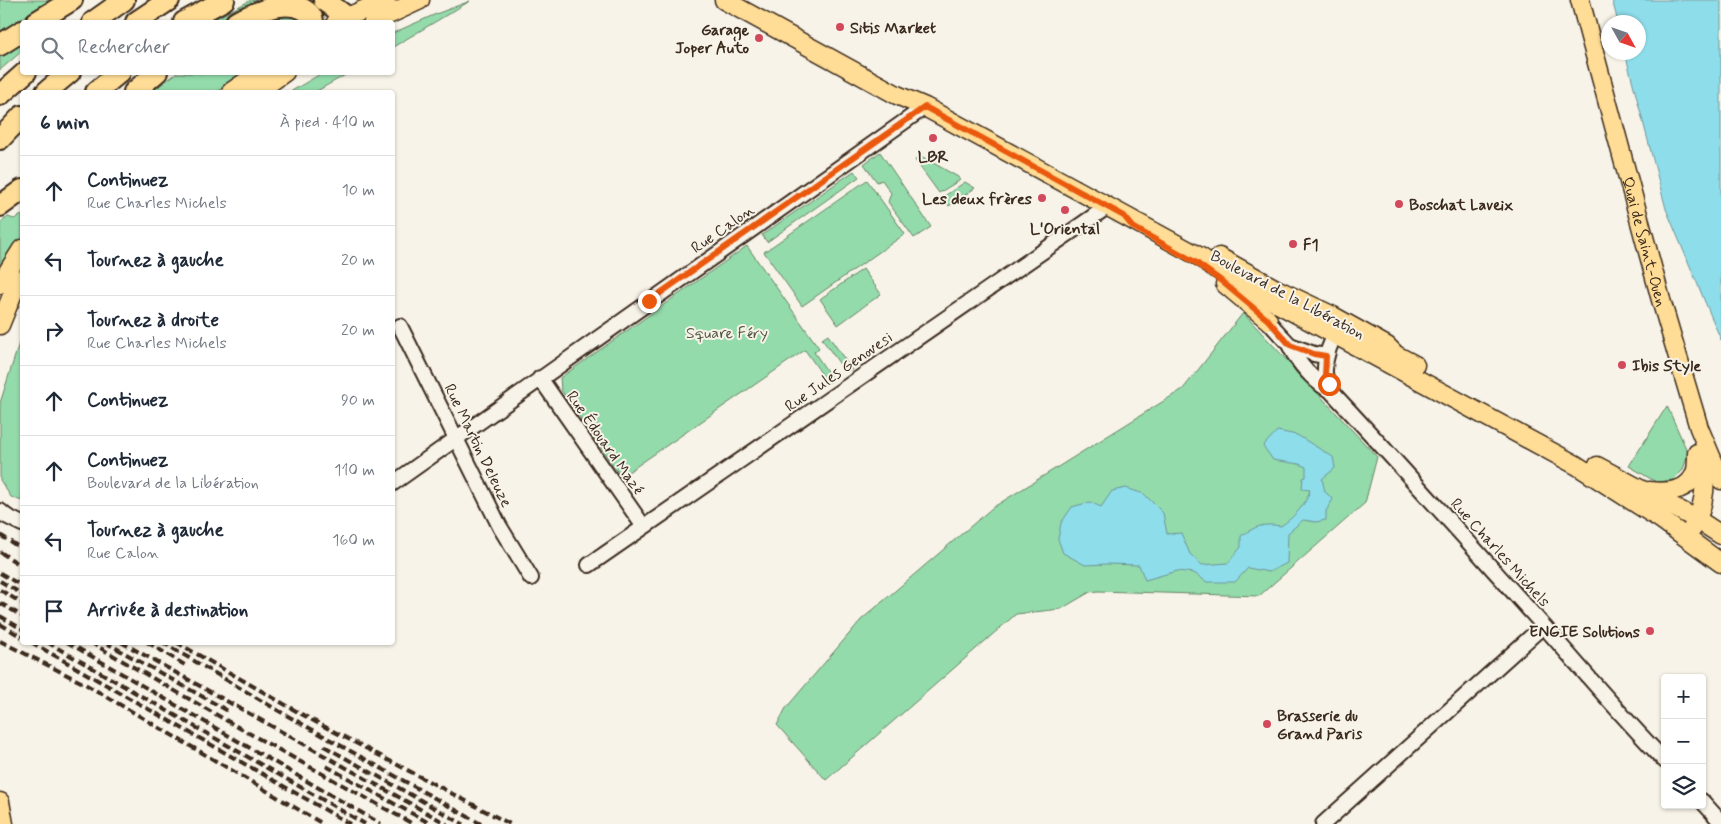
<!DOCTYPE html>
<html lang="fr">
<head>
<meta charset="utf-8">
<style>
	body { margin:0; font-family:Mynerve,sans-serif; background:#f6f6f7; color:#1f2937 }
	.controls { position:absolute; right:15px; bottom:15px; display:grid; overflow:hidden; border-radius:5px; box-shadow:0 1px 4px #0004 }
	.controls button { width:45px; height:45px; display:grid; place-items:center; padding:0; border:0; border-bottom:1px solid #e0e1e3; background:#fff; color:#1f2937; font:25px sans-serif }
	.compass { position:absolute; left:1601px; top:15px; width:45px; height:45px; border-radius:50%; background:#fff; box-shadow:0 1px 4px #0004; rotate:130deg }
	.stop { position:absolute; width:15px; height:15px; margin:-11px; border:4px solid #ea580c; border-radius:50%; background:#fff }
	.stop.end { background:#ea580c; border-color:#fff; box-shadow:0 1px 5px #0008 }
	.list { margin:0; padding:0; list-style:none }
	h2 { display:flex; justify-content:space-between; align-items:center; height:65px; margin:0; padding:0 20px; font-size:21px }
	h2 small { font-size:16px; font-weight:400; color:#747a83 }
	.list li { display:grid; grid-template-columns:32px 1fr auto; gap:15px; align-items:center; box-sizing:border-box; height:70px; padding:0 20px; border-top:1px solid #e0e1e3 }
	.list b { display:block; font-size:19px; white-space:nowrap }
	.list p { margin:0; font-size:16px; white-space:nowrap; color:#747a83 }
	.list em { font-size:16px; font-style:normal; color:#747a83 }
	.icon { flex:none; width:28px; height:28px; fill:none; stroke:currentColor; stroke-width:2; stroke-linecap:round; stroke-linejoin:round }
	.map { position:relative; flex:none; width:1721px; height:824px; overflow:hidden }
	.search { position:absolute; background:#fff; box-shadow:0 1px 4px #0004; left:20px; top:20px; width:375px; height:55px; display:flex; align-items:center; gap:12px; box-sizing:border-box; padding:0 18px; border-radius:5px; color:#747a83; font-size:19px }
	.panel { position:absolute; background:#fff; box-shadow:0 1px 4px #0004; left:20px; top:90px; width:375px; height:555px; border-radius:5px }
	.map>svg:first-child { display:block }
	.green { fill:#93dbaa; stroke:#678264 }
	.water { fill:#8eddeb; stroke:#6d9599 }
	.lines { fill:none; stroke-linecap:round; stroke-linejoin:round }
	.minor-casing { stroke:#3b2a1e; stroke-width:18 }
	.major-casing { stroke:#3b2a1e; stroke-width:21 }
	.highway-casing { stroke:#3b2a1e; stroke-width:24 }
	.minor { stroke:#f7f3e8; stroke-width:14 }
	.major { stroke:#ffdd96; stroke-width:18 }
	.highway { stroke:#ffdd96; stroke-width:20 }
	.rail { stroke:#3b2a1e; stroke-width:4; stroke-dasharray:8 4; stroke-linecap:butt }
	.route { stroke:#ea580c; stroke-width:6 }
	.poi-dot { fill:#d1495b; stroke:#f7f3e8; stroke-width:2 }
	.labels { text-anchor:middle; stroke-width:4; stroke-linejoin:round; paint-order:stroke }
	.poi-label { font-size:16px; font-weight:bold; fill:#3b2a1e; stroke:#f7f3e8; text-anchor:start }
	.street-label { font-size:16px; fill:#3b2a1e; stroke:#f7f3e8 }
	.park-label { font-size:16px; fill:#515641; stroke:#f7f3e8 }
</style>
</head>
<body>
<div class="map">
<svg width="1721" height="824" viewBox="0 0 1721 824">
	<rect width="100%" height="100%" fill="#f7f3e8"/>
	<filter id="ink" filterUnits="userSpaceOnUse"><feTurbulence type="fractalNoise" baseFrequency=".02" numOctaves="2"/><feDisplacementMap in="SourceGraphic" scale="10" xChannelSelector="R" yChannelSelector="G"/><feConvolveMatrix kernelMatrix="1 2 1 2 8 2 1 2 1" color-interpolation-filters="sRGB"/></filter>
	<g filter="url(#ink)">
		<path class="green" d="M0,0H52L0,32Z
			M251,0H260L216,22H209Z
			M470,1L393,47V33L436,14Z
			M291,16L300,22H263L270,19Z
			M22,42V51L0,70V56Z
			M177,73H247L216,92H151Z
			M322,73H349L315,92H290Z
			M880,152L931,227L914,238L888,202L891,193L882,180L877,182L864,164Z
			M921,156L958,177L960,180L939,193L915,160Z
			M854,171L859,177L767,242L762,235Z
			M867,180L905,234L802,306L764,252Z
			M965,182L975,188L949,206L943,197Z
			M22,215V242L0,275V223L8,217L14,219Z
			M747,246L819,348L814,352L833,380L828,383L805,350L621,477L561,390L560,378Z
			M863,269L881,294L838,325L820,299Z
			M1243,313L1377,457L1365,503L1259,596L1098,591L1090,592L1061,609L1016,614L826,780L777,725L786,708L861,620L992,508L1183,389Z
			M22,334V501L11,497L0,480V403Z
			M828,335L852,370H844L822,339Z
			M1667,406L1688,453L1683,470L1673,480L1656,482L1629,466Z"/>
		<path class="water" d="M1612,0H1721V340L1666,209L1625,53L1638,52V22H1618Z
			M1277,431L1297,435L1333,457L1335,468L1322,479L1325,492L1333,499L1326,511V520L1316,522L1303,520L1288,533L1287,563L1269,572L1248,568L1235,582H1207L1194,573L1177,571L1145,580L1139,565L1108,564L1085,565L1063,553L1058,539L1061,523L1072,507L1090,502L1101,507L1112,491L1126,488L1144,494L1163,513L1167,534L1181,533L1190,554L1202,565L1228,563L1241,547V536C1256,526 1263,523 1281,526C1294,517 1306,505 1310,490L1302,489L1303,478L1306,477V467L1299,464L1273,460L1263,446Z"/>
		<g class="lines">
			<defs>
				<path id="minor" d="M1262,312C1269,324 1279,333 1288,343C1291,347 1292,352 1296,357C1302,367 1319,386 1330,390C1401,466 1471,545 1541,623C1582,669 1621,716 1665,761
					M400,326L500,527L531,578
					M1290,345L1314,354L1326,356
					M540,378L644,527
					M1330,390C1329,384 1326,379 1325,374C1324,356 1331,342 1339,327
					M392,484L925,107
					M0,511L6,516L22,524
					M589,565L1107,207
					M1702,801L1721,822
					M1323,824L1543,626"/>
				<g id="major">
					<path d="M724,0L897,95L925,107L1202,258L1215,268L1256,292L1576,465L1662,520L1721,563"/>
					<path id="s1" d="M1580,0L1661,300L1699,428L1721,480"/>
					<path d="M336,22L386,0"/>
					<path d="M373,22L420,0"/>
					<path d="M231,92L260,72"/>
					<path d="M257,92L285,72"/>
					<path d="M1219,257L1276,289L1333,316L1387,346L1396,355L1415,365"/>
					<path d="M0,284L22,249"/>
					<path d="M1225,284L1268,320"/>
					<path d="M0,325L13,293L22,279"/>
					<path d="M1597,466L1698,520L1721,535"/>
					<path d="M1649,491C1668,493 1690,492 1696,470C1697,465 1697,459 1697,453"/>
					<path d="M1692,529C1707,504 1706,479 1702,451"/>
					<path d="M0,802L4,824"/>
				</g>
				<path id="highway" d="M324,0L347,17
					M36,22L72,0
					M93,22L124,0
					M136,22L169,0
					M184,22L224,0
					M236,22C256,13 279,0 301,8C307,11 313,15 313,22
					M0,45L22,31
					M46,92L70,72
					M96,92L120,72
					M134,92L157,72
					M0,95L26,72
					M0,139L22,116
					M0,206L22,190"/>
			</defs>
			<use href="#minor" class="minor-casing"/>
			<use href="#major" class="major-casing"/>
			<use href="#highway" class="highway-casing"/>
			<use href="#minor" class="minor"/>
			<use href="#major" class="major"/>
			<use href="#highway" class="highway"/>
			<path class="rail" d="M0,535L22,549
				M0,552L22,566
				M0,573L22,586
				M0,581L22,594
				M0,590L22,603
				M0,603L22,616
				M0,616L22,629
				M0,624L22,637
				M0,641L85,684L323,824
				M31,642L350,824
				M47,642L365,824
				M67,642L381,824
				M90,642L236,726L413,824
				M105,642L230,712
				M121,642L447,824
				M147,642L188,667
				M162,642L279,711L481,824
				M176,642L312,720L510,824
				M324,746L463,824
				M326,766L431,824"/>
		</g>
	</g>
	<g class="lines" filter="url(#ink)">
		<path class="route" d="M649,301L925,107L1124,216L1133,227L1195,262L1220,280L1268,320L1290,345L1314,354L1326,356L1325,376L1329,384"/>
	</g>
	<g class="poi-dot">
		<circle cx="840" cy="27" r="5"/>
		<circle cx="759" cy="38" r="5"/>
		<circle cx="933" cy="138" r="5"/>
		<circle cx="1042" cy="198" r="5"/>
		<circle cx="1399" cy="204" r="5"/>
		<circle cx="1065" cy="210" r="5"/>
		<circle cx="1293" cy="244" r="5"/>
		<circle cx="1622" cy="365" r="5"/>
		<circle cx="1650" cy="631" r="5"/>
		<circle cx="1267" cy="724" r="5"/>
	</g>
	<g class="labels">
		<g class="poi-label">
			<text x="850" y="33">Sitis Market</text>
			<text x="749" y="35" text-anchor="end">Garage<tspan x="749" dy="18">Joper Auto</tspan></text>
			<text x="933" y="162" text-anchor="middle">LBR</text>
			<text x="1032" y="204" text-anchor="end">Les deux frères</text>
			<text x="1409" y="210">Boschat Laveix</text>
			<text x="1065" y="234" text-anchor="middle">L'Oriental</text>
			<text x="1303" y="250">F1</text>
			<text x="1632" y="371">Ibis Style</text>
			<text x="1640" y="637" text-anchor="end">ENGIE Solutions</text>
			<text x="1277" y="721">Brasserie du<tspan x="1277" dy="18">Grand Paris</tspan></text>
		</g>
		<g class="street-label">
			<text transform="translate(722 228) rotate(-35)" y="6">Rue Calon</text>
			<text dy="6" stroke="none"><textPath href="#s1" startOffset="250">Quai de Saint-Ouen</textPath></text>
			<text transform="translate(1288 294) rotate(28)" y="6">Boulevard de la Libération</text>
			<text transform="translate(838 371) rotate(-35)" y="6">Rue Jules Genovesi</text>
			<text transform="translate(606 442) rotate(55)" y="6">Rue Édouard Mazé</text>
			<text transform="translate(479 445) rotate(64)" y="6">Rue Martin Deleuze</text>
			<text transform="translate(1501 552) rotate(48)" y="6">Rue Charles Michels</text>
		</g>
		<g class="park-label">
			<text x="727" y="338">Square Féry</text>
		</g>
	</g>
</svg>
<div class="controls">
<button>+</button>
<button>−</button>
<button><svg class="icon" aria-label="layers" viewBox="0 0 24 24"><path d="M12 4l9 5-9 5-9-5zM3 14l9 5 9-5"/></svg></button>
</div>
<svg class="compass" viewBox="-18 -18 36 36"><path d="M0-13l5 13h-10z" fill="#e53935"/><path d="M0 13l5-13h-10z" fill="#747a83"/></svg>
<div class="stop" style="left:1329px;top:384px"></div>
<div class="stop end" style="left:649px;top:301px"></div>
<div class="search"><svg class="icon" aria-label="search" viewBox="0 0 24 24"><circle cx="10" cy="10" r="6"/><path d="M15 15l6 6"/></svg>Rechercher</div>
<section class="panel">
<h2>6 min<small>À pied · 410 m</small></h2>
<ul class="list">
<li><svg class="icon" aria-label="ahead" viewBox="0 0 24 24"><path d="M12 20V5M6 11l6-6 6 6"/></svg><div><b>Continuez</b><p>Rue Charles Michels</p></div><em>10 m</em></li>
<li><svg class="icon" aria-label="left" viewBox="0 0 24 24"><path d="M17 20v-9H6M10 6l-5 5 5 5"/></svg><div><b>Tournez à gauche</b></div><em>20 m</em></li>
<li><svg class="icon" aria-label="right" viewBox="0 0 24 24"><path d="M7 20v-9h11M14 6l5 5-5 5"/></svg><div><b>Tournez à droite</b><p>Rue Charles Michels</p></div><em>20 m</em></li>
<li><svg class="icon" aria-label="ahead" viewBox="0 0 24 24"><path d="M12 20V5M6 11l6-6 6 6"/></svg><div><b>Continuez</b></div><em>90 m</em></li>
<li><svg class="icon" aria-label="ahead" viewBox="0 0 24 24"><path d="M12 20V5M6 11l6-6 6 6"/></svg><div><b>Continuez</b><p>Boulevard de la Libération</p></div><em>110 m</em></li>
<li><svg class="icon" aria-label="left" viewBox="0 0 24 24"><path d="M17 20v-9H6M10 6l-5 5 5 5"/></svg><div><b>Tournez à gauche</b><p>Rue Calon</p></div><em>160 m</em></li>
<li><svg class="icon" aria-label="arrive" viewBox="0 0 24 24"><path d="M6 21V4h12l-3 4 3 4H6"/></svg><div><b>Arrivée à destination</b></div></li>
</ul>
</section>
</div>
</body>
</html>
